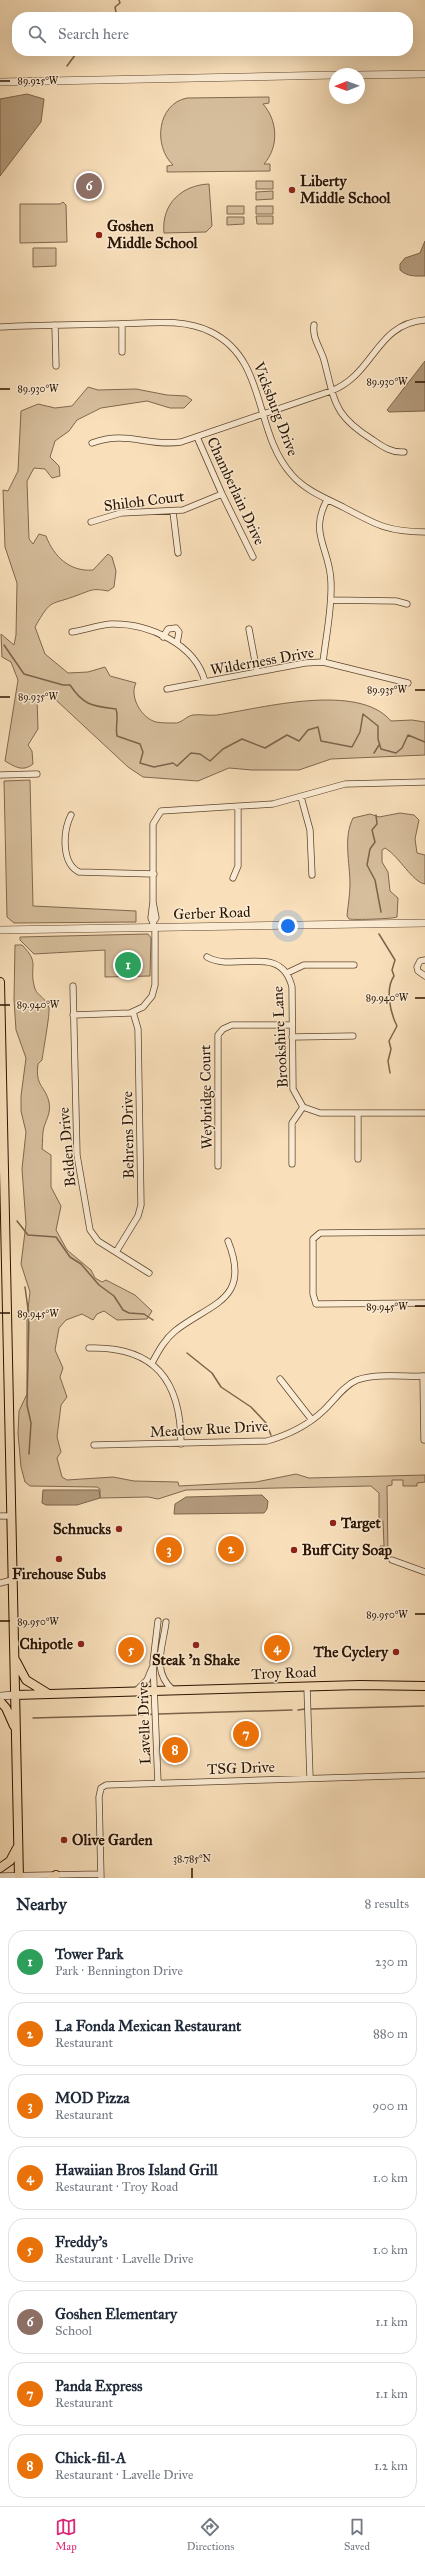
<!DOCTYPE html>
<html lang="en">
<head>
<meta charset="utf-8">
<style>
	body { margin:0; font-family:"IM FELL Great Primer",serif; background:#f2f2f3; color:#1f2937 }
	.compass { position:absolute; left:329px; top:68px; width:36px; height:36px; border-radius:50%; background:#fff; box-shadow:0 4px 16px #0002; rotate:269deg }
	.you { position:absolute; left:288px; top:926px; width:14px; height:14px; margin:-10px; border:3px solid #fff; border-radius:50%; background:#1a73e8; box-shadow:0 0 0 6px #1a73e833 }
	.badge { display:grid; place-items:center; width:26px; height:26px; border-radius:50%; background:#db2777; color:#fff; font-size:13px; font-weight:700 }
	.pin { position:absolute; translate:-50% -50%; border:2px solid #fff; box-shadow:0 1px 4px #0006 }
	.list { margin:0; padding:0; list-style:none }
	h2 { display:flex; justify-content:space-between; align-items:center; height:52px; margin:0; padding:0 16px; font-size:17px }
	h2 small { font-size:13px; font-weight:400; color:#747a83 }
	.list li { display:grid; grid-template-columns:26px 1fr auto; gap:12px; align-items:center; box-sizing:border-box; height:64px; margin:0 8px 8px; padding:0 8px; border:1px solid #e0e1e3; border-radius:16px }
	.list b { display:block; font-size:15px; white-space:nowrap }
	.list p { margin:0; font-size:13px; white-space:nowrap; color:#747a83 }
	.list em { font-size:13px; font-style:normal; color:#747a83 }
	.icon { flex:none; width:22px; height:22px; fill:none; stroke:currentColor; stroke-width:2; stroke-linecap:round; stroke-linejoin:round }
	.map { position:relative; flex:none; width:425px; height:1878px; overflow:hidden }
	.search { position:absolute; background:#fff; box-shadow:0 4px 16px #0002; left:12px; right:12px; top:12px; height:44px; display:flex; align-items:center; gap:10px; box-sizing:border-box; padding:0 14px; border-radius:16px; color:#747a83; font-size:15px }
	.sheet { height:628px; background:#fff }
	nav { display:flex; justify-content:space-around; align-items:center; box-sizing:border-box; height:56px; border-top:1px solid #e0e1e3; background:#fff; font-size:11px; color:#747a83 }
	nav a { display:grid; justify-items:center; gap:2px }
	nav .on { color:#db2777 }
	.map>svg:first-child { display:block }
	.green { fill:#d6bd9b; stroke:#80684e }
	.water { fill:#b39a7b; stroke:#7c644a }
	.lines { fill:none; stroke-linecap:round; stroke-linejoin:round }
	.stream { stroke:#7c644a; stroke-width:1.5 }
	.minor-casing { stroke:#5e462f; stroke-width:7 }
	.tertiary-casing { stroke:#5e462f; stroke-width:8 }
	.secondary-casing { stroke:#2a1300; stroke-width:8 }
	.primary-casing { stroke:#2a1300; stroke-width:10 }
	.minor { stroke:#fbebd3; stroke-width:5.5 }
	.tertiary { stroke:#fbebd3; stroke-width:7 }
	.secondary { stroke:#fbebd3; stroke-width:7 }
	.primary { stroke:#f9e0bb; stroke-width:8 }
	.ticks { fill:none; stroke:#2a1300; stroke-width:1.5 }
	.poi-dot { fill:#8f2418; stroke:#fbebd3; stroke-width:1.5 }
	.labels { text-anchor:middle; stroke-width:3; stroke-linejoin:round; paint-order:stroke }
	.poi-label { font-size:15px; font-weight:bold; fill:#2a1300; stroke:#fbebd3; text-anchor:start }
	.street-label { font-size:15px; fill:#2a1300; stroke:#fbebd3 }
	.ticks-label { font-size:10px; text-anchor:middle; fill:#2a1300; stroke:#fbebd3; stroke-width:3; stroke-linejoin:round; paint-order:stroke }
</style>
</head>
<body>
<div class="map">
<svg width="425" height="1878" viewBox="0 0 425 1878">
	<rect width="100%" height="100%" fill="#f9e0bb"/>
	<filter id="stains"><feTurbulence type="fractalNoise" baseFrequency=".005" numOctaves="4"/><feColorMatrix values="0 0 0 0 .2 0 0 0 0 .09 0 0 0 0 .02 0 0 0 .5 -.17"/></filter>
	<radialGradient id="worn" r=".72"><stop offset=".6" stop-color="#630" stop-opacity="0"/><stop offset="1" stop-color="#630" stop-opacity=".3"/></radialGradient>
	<path class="green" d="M269,97V103L263,104C278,121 279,147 264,164H270V171L167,172V166L173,165C153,146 157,104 187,98Z
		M273,181V189H256V181Z
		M209,184L212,226L206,232L164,233C161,204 182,185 209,184Z
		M273,191V199L256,200V192Z
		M63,202L66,205L67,242L20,243V204H60Z
		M227,206H244V214H227Z
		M256,206H273V214H256Z
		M256,216H273V224H257Z
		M227,217H244V224L227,225Z
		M33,248H56V266L33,267Z
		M88,387L98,390L136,389L167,395L186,396L192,400L184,408H170L147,401L101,408L77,420L69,431L55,441L50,457L59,466L60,476L52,478L45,469L34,468L27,481L29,539L33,544L39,534L46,536C54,557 70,572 93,570L108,554L112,557L116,571L114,587L108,591C92,588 92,590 78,595C50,606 52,597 35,627L45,654L68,673L88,672L105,667L110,676L136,683C129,696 141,718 156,722C161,723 168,723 174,723C181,724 186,716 193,715C201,714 209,716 217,715C262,708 358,682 391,721L412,720L425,722V755L331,759L299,770H252L229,768L198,781L143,777L128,767L56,700L45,693L37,698L38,729L28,745L32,751L33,764C23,772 15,767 5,761L18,680L11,662L2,657L1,634L14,645L16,635L17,583L5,547L3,490L8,491L18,471L21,411L38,404L55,408L72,406Z
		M30,780L33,906L136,911V922L14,923L7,917L4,781Z
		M400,813L414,815L419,820L415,839L417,853L425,855V884C412,882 400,857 385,848L382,850V862L388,872L390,891L398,898L397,917C393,919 354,920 349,919L347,916C348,905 350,895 350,884C350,863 343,838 353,818L370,814L379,817Z
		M148,934L151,938L150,976L105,977V950L34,954L20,940V937Z
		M15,945H22C41,964 28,966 35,989C38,996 47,999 49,1008C50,1014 43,1052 42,1060L38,1064C35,1087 45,1085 49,1102C51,1112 47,1118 44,1127C42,1133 43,1142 42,1149L51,1155V1187L61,1206L56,1230L67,1250L91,1270L95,1278L102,1282L106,1280L135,1295L152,1311L147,1319L117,1320L104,1311L97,1314L93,1320L82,1314L66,1320L59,1328L55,1350L63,1368L60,1377L67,1397L61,1405L57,1437L61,1452L57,1458L62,1477L67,1480L113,1477L134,1481L178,1482L179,1486L256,1482L296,1474L309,1478L425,1475V1482L417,1483V1486H403V1480H392V1485L387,1486L388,1555H383L380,1546H384L383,1521H379V1493L371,1486L186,1490L158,1499L148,1497L100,1498V1489L97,1487L30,1486L25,1482L21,1467L18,1434L19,1411L27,1394V1317L30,1292L21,1264L26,1224L22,1169L26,1132L21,1111V1096L26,1058L16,1030L14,1000Z"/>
	<path class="water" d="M27,94L44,99L41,122L0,176V99Z
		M425,241V276C415,276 408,277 400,270V264L405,258L420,253Z
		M425,361V411L389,412L387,410Z
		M43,1490H99L100,1498L77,1505H46L42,1503Z
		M262,1495L268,1501L267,1509L264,1513L174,1514L175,1504L186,1497Z"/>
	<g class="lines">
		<path class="stream" d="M117,17L115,7L120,3L119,0
			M67,66L78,51
			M4,645L24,674L63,685H70C84,706 93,706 116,709C119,718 115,726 117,736L140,744L143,752L140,763L154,767L173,763L177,766L191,753L200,754L210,761L223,749L242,739L265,748L287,735L299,741L308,730L318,727L321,741L352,747L360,732L363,714L378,726V739L381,749L396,753L402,748L408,735L425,742
			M374,753L379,745
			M376,815L377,824L372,830L375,842L370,849L367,865L375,880L381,912
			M379,934L395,960L392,970L394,976C385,989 390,1012 397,1026L389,1041L391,1049L388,1061L390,1073
			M17,1221L28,1235L56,1237L70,1257L81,1264L99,1285L114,1296L123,1310L129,1313L144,1314L153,1320
			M25,1287L29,1316L27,1405L31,1423L29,1454
			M187,1353L212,1373L221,1387L251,1407L266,1423L271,1435
			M311,1709L424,1706
			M298,1710L305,1709
			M158,1714L292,1710
			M149,1715L152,1714
			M33,1718L143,1715"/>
		<defs>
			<path id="minor" d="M122,324V352
				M55,325L56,366
				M314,325C312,338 320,347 324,360C335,402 333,415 373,440C383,447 392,453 404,452
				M0,327C37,325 75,325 112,324C144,324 181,317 211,332C268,360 253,432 292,475C305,490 325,498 343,507C375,524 387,532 425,532
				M197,437L222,494L253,557
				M92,443C127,430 148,447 181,442L331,391C375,374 375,324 425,320
				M173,512L178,553
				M91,522L121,513L183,510L222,494
				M331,600L396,601L407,604
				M249,629L257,672
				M72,632C85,630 98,625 111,624C148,623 196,644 205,682
				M163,637L168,629L176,628L179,632L177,643
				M323,662C326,636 332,609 331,583C331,550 308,534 327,500
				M167,689L305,663L323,662L408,683
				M0,775L37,774
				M301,797L310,830L312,875
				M71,815C63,831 61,863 79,872L154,874
				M233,878L238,866V808
				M153,902L156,918L153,922
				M207,957C235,973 281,942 292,987L293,1089L303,1107L320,1113H425
				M425,960L420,961L417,967L418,971L425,976
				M287,973L304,965H354
				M73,986L77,1155L90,1230L98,1241L149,1273
				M73,1015L130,1013L143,1007L152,996L155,985V928L151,918L153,902V824L161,811L273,804L345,784L425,782
				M292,1037L353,1036
				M358,1159V1113
				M292,1164V1123L303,1107
				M218,1166V1035L223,1029L232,1025H292
				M425,1232L320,1233L313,1239V1294L316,1304L425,1303
				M116,1252L138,1216L141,1205L138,1029L133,1012
				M89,1348C155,1346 181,1381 181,1444
				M152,1363C158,1352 164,1340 175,1331C210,1303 252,1301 228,1241
				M423,1376L424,1440
				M280,1379L312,1420
				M94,1445L267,1441C288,1435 307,1426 323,1411C334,1401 343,1386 357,1380C377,1373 404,1377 425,1376
				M0,1516H11
				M392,1560L425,1572
				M0,1583L12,1580
				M166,1622C163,1647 151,1671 173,1690
				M307,1687L310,1778
				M136,1691L147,1680L152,1668
				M158,1783L153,1662L158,1621
				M0,1876L101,1874
				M101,1878L99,1797L101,1788L106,1785L425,1775"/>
			<path id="tertiary" d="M359,75L425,74
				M0,82L335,75
				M0,930L425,923"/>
			<path id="secondary" d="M0,1696L15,1695"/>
			<path id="primary" d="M0,982L19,1878
				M16,1661L26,1680L47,1693
				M15,1695L360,1685L425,1686
				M0,1701L6,1708L14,1726
				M0,1868L10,1861L17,1848
				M52,1878L56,1875"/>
		</defs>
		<use href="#minor" class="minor-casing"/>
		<use href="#tertiary" class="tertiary-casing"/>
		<use href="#secondary" class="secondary-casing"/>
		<use href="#primary" class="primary-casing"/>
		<use href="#minor" class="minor"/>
		<use href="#tertiary" class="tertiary"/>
		<use href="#secondary" class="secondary"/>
		<use href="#primary" class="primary"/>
	</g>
	<path class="ticks" d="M0,81H10M415,382H425M0,389H10M415,690H425M0,697H10M415,998H425M0,1005H10M415,1306H425M0,1313H10M415,1614H425M0,1621H10M192,1868V1878"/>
	<g class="poi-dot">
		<circle cx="292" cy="190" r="4"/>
		<circle cx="99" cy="235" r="4"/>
		<circle cx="333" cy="1523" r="4"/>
		<circle cx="119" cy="1529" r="4"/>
		<circle cx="294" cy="1550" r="4"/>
		<circle cx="59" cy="1559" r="4"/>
		<circle cx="81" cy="1644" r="4"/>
		<circle cx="196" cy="1645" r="4"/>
		<circle cx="396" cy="1652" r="4"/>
		<circle cx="64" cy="1840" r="4"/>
	</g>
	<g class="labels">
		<g class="poi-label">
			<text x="300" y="186">Liberty<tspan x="300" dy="17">Middle School</tspan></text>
			<text x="107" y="231">Goshen<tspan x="107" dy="17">Middle School</tspan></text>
			<text x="341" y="1528">Target</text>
			<text x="111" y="1534" text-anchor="end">Schnucks</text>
			<text x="302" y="1555">Buff City Soap</text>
			<text x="59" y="1579" text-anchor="middle">Firehouse Subs</text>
			<text x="73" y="1649" text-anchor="end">Chipotle</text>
			<text x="388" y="1657" text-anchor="end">The Cyclery</text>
			<text x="196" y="1665" text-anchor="middle">Steak 'n Shake</text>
			<text x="72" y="1845">Olive Garden</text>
		</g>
		<g class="street-label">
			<text transform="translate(276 409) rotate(69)" y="5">Vicksburg Drive</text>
			<text transform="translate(236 491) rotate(65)" y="5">Chamberlain Drive</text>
			<text transform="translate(144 501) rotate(-7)" y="5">Shiloh Court</text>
			<text transform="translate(262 661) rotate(-10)" y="5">Wilderness Drive</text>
			<text transform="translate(212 913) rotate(-2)" y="5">Gerber Road</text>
			<text transform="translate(280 1037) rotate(-93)" y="5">Brookshire Lane</text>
			<text transform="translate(206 1097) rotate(-91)" y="5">Weybridge Court</text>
			<text transform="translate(128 1135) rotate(-91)" y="5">Behrens Drive</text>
			<text transform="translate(67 1147) rotate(-95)" y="5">Belden Drive</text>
			<text transform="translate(209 1429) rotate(-3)" y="5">Meadow Rue Drive</text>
			<text transform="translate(284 1673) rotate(-2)" y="5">Troy Road</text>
			<text transform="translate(144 1723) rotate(-92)" y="5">Lavelle Drive</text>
			<text transform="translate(241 1768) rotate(-2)" y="5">TSG Drive</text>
		</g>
	</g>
	<g class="ticks-label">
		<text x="38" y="84">89.925°W</text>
		<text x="387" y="385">89.930°W</text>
		<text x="38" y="392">89.930°W</text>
		<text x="387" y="693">89.935°W</text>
		<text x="38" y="700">89.935°W</text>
		<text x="387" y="1001">89.940°W</text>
		<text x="38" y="1008">89.940°W</text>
		<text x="387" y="1310">89.945°W</text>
		<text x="38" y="1317">89.945°W</text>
		<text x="387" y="1618">89.950°W</text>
		<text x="38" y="1625">89.950°W</text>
		<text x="192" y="1862">38.785°N</text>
	</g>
	<rect width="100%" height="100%" filter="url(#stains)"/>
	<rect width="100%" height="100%" fill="url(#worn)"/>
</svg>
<svg class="compass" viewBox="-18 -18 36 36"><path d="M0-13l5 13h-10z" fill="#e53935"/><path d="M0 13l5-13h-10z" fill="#747a83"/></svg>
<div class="you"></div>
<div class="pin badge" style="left:128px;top:965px;background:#2e9e5b">1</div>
<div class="pin badge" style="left:231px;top:1549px;background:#e8710a">2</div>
<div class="pin badge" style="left:169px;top:1550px;background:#e8710a">3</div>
<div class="pin badge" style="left:277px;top:1648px;background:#e8710a">4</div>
<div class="pin badge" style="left:131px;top:1650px;background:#e8710a">5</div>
<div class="pin badge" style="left:89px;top:186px;background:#8d6e63">6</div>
<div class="pin badge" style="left:246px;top:1734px;background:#e8710a">7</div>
<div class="pin badge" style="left:175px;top:1750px;background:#e8710a">8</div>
<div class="search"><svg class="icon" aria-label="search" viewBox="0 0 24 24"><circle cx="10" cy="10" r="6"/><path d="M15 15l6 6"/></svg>Search here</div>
</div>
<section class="sheet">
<h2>Nearby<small>8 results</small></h2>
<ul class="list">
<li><span class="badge" style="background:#2e9e5b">1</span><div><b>Tower Park</b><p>Park · Bennington Drive</p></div><em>230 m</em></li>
<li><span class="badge" style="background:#e8710a">2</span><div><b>La Fonda Mexican Restaurant</b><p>Restaurant</p></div><em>880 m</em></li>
<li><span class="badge" style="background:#e8710a">3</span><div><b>MOD Pizza</b><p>Restaurant</p></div><em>900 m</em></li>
<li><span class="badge" style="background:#e8710a">4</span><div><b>Hawaiian Bros Island Grill</b><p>Restaurant · Troy Road</p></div><em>1.0 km</em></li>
<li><span class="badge" style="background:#e8710a">5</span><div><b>Freddy's</b><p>Restaurant · Lavelle Drive</p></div><em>1.0 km</em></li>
<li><span class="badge" style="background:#8d6e63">6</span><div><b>Goshen Elementary</b><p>School</p></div><em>1.1 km</em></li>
<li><span class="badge" style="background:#e8710a">7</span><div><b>Panda Express</b><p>Restaurant</p></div><em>1.1 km</em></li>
<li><span class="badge" style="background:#e8710a">8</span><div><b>Chick-fil-A</b><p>Restaurant · Lavelle Drive</p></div><em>1.2 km</em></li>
</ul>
</section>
<nav>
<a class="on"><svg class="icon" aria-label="map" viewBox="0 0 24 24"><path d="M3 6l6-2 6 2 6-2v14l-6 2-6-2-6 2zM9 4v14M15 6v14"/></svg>Map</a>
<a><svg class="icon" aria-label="directions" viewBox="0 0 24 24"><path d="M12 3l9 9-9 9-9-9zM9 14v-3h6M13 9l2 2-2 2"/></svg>Directions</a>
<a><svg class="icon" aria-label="saved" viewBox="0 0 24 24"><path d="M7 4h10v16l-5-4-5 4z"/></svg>Saved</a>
</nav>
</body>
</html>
